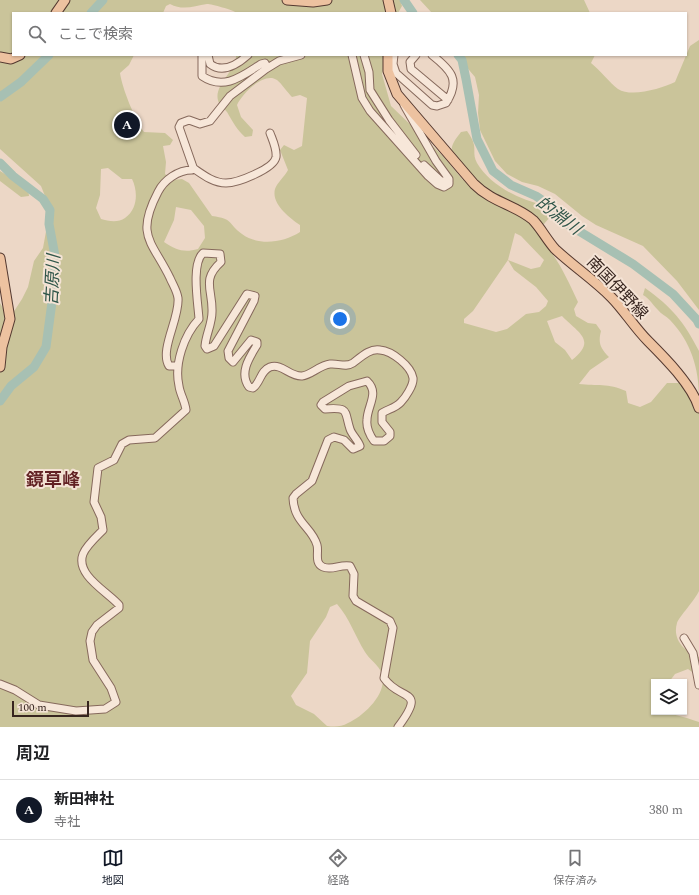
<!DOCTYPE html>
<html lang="ja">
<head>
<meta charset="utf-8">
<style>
	body { margin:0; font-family:Spectral,"Noto Sans JP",serif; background:#f2f2f2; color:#202124 }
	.controls { position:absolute; right:12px; bottom:12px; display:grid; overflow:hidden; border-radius:0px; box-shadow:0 1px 3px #0004 }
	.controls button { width:36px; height:36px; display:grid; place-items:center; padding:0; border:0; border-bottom:1px solid #e0e0e0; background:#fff; color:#202124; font:20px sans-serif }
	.scale { position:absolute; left:12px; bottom:10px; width:77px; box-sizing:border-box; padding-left:4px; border:2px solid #37251f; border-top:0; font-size:11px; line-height:14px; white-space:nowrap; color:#37251f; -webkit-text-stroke:3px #f4e3d5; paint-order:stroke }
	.you { position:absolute; left:340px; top:319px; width:14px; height:14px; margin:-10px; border:3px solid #fff; border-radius:50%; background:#1a73e8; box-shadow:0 0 0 6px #1a73e833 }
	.badge { display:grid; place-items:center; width:26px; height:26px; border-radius:50%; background:#111827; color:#fff; font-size:13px; font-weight:700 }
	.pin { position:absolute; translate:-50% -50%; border:2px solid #fff; box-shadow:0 1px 4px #0006 }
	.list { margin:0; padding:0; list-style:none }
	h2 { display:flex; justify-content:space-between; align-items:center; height:52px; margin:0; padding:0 16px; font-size:17px }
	h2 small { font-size:13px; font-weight:400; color:#757577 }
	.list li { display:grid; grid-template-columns:26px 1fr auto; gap:12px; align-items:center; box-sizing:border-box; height:60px; padding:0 16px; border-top:1px solid #e0e0e0 }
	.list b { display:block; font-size:15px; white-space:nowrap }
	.list p { margin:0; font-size:13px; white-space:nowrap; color:#757577 }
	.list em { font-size:13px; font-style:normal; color:#757577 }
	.icon { flex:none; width:22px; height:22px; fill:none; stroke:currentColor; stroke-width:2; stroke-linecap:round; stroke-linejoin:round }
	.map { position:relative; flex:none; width:699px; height:727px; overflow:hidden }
	.search { position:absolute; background:#fff; box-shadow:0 1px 3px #0004; left:12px; right:12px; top:12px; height:44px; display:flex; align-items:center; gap:10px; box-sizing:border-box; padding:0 14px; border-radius:0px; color:#757577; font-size:15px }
	.sheet { height:112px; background:#fff }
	nav { display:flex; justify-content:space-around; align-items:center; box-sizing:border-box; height:56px; border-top:1px solid #e0e0e0; background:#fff; font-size:11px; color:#757577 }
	nav a { display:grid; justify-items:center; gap:2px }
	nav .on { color:#111827 }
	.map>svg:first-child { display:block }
	.green { fill:#cac49a; fill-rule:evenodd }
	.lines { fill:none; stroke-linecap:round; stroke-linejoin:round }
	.river { stroke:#a7c0b3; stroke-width:9 }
	.minor-casing { stroke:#86695c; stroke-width:9 }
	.major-casing { stroke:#543930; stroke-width:11 }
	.minor { stroke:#f7e7d9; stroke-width:7 }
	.major { stroke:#edc2a0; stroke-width:9 }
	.labels { text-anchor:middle; stroke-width:4; stroke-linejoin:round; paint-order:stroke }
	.street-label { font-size:16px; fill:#37251f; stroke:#f4e3d5 }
	.water-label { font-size:17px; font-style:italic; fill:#30564a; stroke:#f4e3d5 }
	.quarter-label { font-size:18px; font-weight:bold; fill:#622123; stroke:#f4e3d5 }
</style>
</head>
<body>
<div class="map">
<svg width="699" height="727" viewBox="0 0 699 727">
	<rect width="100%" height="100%" fill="#ecd7c6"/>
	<path class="green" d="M0,0H400L402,6L398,13H237C233,10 212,4 207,4C194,6 183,11 170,4L166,6L163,13H13V55H134L129,65L120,73C122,88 135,120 144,132L165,133L173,140L170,145L163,146L166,162L165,174L173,180L182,179L189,183L212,216C234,219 227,223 242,234C258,246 283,243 300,232V225C290,218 271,204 275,189C277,183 285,176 288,170L280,150L284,145L294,150L302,146L307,98L300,95L292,97C288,93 281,83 277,80C264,71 242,94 237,105L241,117L253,130L252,136L245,137C237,130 233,122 227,112C225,109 220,106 219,103C211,86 237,71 236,55H383V70L382,74L391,106L442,155L463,180L466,170C452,152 445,152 461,132L467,131C470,135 473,140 474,145C475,151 473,156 477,163C490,185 519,200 544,205L550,217L544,224L536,227L535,231C557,257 564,272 578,302L574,309L576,316L588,323L596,324L601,331C598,343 600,348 609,357L590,370L579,384C597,386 608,383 626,391L628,403L640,407L651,402L667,383H679L699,398C699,368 691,342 670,320C666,316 661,314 658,310C652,304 650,299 643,295L645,288C672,307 684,322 699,351V591C695,600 679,617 677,623C672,640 685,652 699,657V677L688,669L675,674L669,682H654V712C669,712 684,717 699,722V727H0V303L9,319L22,299L28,287L34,261L43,248L47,226V201L41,186L0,149ZM108,168L122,179H132C138,191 138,209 125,218C118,223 108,221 101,219L96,208L100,195L101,169ZM176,207L191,210L204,226L205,238L198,249C184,253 176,250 164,242L174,220ZM515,233L521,236L544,260L540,267L531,269L508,260ZM508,260L514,270L536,287L548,301L546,306L539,312L526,314L507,329L496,332L464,323V319L473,311ZM562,316C577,332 598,340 572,360L565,350L555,342L547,321ZM337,604C350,619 355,636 365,652C369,659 379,665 382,674C388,693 364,716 348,723C341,727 335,727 327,726L314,714L296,705L291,696L307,673L310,641L326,617L330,607Z
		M420,0H584L590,13H432Z
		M699,40V310L677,281L643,246L596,225L582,216L555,194L538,186L522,182L507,174L495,161L480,130L478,113L479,95L475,77L464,64L460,55H595L591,63C600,70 610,83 618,89C632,98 662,88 675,82L690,46Z
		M0,171L28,188L29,196L21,197L0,181Z"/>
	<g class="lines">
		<path class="river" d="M404,0L413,13
			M91,13L103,0
			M458,55L462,60L466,79L477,139L493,171L511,185L536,196L555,209L569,225L633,264L673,294L697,320L699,324
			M0,97L21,82L49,55
			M0,163L13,176L43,199L50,210L49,224L55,256L54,287L46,347L34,367L11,386L0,401"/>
		<defs>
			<path id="minor" d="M208,55L210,64C223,74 238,64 248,55
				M352,55L362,98L370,111L428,176L437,184L444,187L449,184V179L436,161L404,105
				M364,55L369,72L370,90L389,120L416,155
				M394,55L393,64L396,73L432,105L437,106L446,103C461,80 451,70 432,55
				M416,55L410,62L411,69L448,100
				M266,69L279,61L301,55
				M424,165L440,180L449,183
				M193,168C202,174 213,183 226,183C237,183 274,169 276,157C277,149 273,141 270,133
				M178,366H169C159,350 180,318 178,298C177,291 173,285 170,278C152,241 135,236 158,192C164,180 178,170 192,170L193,167L179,127L181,123L189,120L200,124L210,121L230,96L266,69V65L265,63L261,64C242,76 224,91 202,76V55
				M684,638L693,653L699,685
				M0,684L15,690L39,705L76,711L105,709L116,702L111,688L93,660L90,641L92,632L97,625L119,608V605C108,592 75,575 83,554C86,546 96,537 103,530L101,517L94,502L98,468L114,460L122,444L129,440L155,438L186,410C185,401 180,394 179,386C174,364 184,335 199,319C198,303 191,264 203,253L220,254L221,262C201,280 213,290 212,312C212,324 206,334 205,346L207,349L214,346L247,294L255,296L254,301L228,351L229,358L233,362L251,340L257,342V345C249,358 239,373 249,387L253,388C261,382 260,371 270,367C282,363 290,377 302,376C311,375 320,365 330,364C339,363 345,368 353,363C361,357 370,348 380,350C392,351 411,366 413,378C414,385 405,398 401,402C396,408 388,409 382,413V422L390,432V436L384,441H374C369,434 366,428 367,420C367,406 380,393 367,381L349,386L323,402L321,405L325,409C350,407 344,411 350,429C352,435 358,440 360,446L353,449L344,440L334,437L328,440L312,481L296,494L293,498C294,523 312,527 317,545C319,552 314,563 323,567C332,571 340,564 350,566L354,574L353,596L356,601L390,621L393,628L384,678C400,702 428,687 398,727"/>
			<path id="major" d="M287,0L313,2L327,0
				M388,0L391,13
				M56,13L65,0
				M388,55V71L397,94L474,184C493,203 516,205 533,220C540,227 547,240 555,249C573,266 593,279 611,297C624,310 634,327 648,341C665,358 692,385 699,408
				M0,57L11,59L20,55
				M0,258L10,319L2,347L0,367"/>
		</defs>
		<use href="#minor" class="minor-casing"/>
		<use href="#major" class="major-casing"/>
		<use href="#minor" class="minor"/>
		<use href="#major" class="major"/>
	</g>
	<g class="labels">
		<g class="street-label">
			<text transform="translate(618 287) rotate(46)" y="6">南国伊野線</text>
		</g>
		<g class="water-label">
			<text transform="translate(559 215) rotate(37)" y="6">的淵川</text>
			<text transform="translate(52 280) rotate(-87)" y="6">吉原川</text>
		</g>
		<g class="quarter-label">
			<text x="53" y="486">鏡草峰</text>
		</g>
	</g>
</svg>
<div class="controls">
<button><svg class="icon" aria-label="layers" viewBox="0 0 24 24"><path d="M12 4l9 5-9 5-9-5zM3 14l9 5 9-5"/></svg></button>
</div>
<div class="scale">100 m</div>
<div class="you"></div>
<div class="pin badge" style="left:127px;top:125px">A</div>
<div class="search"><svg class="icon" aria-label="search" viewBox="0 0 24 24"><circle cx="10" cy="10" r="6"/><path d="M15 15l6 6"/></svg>ここで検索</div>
</div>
<section class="sheet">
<h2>周辺<small></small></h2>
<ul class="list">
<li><span class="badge">A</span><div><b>新田神社</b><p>寺社</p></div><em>380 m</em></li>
</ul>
</section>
<nav>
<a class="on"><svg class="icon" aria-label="map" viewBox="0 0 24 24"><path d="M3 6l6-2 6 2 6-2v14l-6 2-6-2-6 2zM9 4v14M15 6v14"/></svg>地図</a>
<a><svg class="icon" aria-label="directions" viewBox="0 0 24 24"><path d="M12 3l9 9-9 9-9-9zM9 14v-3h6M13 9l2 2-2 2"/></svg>経路</a>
<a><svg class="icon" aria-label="saved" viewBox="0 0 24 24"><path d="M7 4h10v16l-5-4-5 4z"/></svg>保存済み</a>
</nav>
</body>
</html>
